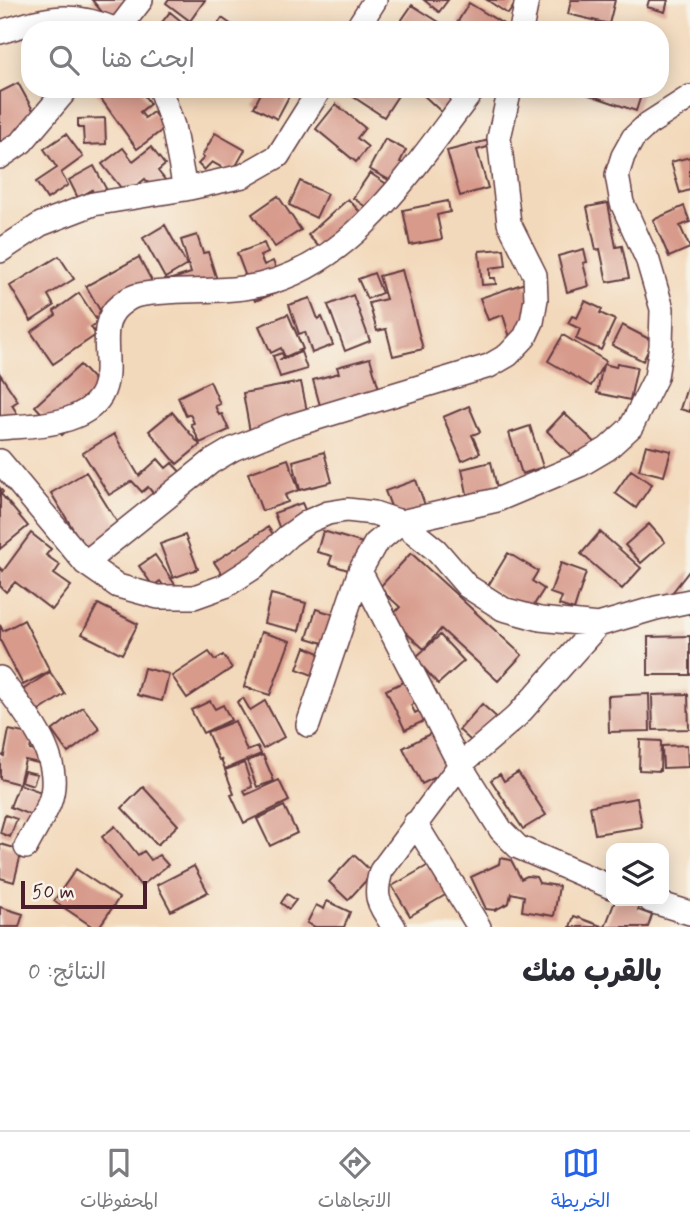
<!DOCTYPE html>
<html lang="ar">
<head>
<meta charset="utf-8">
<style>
	body { margin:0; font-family:Mynerve,"Playpen Sans Arabic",sans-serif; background:#f7f7f7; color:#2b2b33; direction:rtl }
	.controls { position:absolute; right:21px; bottom:21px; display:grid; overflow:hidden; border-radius:14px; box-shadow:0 4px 18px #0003 }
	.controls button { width:63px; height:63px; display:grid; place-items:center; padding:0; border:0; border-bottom:2px solid #e1e1e2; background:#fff; color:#2b2b33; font:35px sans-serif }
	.scale { position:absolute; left:21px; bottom:18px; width:126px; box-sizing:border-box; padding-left:7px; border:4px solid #4a1f2b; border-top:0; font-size:19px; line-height:24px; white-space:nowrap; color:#4a1f2b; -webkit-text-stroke:5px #f7f3e8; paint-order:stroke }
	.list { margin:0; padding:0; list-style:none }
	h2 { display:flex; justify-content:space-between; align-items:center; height:91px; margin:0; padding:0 28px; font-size:30px }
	h2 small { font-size:23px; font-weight:400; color:#7c7c81 }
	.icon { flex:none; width:38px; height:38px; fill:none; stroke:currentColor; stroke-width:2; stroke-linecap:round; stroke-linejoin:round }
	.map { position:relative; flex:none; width:690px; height:927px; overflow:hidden; direction:ltr }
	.search { position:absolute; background:#fff; box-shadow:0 4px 18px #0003; left:21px; right:21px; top:21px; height:77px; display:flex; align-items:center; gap:18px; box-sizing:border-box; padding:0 24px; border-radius:28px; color:#7c7c81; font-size:26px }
	.sheet { height:203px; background:#fff }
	nav { display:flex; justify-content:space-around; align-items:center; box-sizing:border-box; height:98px; border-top:2px solid #e1e1e2; background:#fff; font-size:19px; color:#7c7c81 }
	nav a { display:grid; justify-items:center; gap:4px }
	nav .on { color:#2563eb }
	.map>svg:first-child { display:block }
	.building { fill:#d79a8b }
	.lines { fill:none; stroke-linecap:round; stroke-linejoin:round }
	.minor-casing { stroke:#633b41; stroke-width:26 }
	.minor { stroke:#fff; stroke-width:23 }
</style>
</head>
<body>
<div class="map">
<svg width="690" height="927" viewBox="0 0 690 927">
	<rect width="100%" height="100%" fill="#f7f3e8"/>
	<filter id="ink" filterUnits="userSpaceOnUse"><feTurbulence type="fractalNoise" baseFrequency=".0143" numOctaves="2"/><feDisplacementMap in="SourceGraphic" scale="14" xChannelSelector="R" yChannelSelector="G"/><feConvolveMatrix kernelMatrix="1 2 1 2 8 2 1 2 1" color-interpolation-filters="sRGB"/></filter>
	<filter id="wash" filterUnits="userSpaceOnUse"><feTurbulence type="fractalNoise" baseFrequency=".00686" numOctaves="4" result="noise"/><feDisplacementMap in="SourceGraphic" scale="28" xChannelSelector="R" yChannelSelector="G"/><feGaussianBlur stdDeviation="1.57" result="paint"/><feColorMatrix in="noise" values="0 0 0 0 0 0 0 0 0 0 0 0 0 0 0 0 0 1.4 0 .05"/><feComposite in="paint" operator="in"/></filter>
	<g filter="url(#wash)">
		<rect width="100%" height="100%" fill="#f3d9bb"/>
		<g id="blocks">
			<path class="building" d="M92,0H139L111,23Z
				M168,0H205L190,21L166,3Z
				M424,0H448L439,12Z
				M487,0H518L508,14Z
				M571,0H615L609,24L568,14Z
				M649,0H668L665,12L647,7Z
				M469,3L513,30H461L463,26L457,23Z
				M412,5L439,22L433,30H408L399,24Z
				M170,12L192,30H165L160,25Z
				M222,18L239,30H214Z
				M18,83L44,130L0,154V92Z
				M94,89H146L142,92L150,104L140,112L145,118L153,112L165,128L137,149Z
				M263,89H293L277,119L254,107Z
				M352,89H399L401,91L384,117L349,94Z
				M423,89H457L462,95L449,119L420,92Z
				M588,89H643L636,111L587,94Z
				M336,104L365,128L357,138L368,147L356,162L316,129Z
				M105,118L106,144L84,145L83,128H78V119Z
				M215,133L245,150L232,173L212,162L204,170L198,164L204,158L202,156Z
				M66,134L83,157L61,173L68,185L47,199L36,182L57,168L44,149Z
				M385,139L406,150L400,162L410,167L400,186L369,169Z
				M489,140L491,146L477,150L488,188L460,196L447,151Z
				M151,147L165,165L158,171L166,181L155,191L145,179L126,194L102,164L123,148L133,161Z
				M690,157V190L680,193L671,162Z
				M94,166L111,198L98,205L92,190L78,198L69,180Z
				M370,173L394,189L376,214L353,198Z
				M300,181L327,194L316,218L289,205Z
				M278,196L301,230L275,247L252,214Z
				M348,199L373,226L333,262L308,235Z
				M448,201L450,212L437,215L442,239L410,245L403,210Z
				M608,203L616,247L622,246L629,278L607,282L600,249L596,250L587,207Z
				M684,206L690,222L680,226L690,248L669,257L653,220Z
				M165,225L187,265L165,278L143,238Z
				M197,235L203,253L208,252L218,283L174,297L169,280L191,273L181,240Z
				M264,243L268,253L260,256L264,265L273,261L284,290L255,301L237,253Z
				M504,249L506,266L490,268V278H495L496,284L482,285L479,251Z
				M584,249L587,262L583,263L589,286L567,292L558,256Z
				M59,256L74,279L48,295L54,306L31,321L10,286Z
				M139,257L154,285L102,314L86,286Z
				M402,270L423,349L393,356L386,329L377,331L369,303L386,299L379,276Z
				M374,273L382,293L367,299L358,279Z
				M525,283L536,316L513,347L503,315L488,320L480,298Z
				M79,293L98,322L91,327L96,335L53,364L31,332L56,315L54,311Z
				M353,295L370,341L345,351L328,305Z
				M310,298L318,319L322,317L333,345L312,353L305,332L299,334L289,305Z
				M585,301L602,309L600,313L615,320L601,350L576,339L580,329L568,323L572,316L577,318Z
				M288,314L303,349L285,357L281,348L271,353L259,326Z
				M622,325L653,341L643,361L612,345Z
				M563,335L606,361L604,364L616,367L617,363L637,367L630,400L597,393L603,365L591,386L548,361Z
				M301,352L307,369L280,377L273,356L282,353L284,357L279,360Z
				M370,358L382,399L322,413L313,380L339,373L337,367Z
				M80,365L107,394L62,435L35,406Z
				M0,374L18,401L12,405L21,420L0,418Z
				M210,381L220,404L215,406L219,415L222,414L229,430L200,443L191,424L194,423L190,414L186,416L178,397Z
				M689,381H690V412L680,409Z
				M301,382L309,421L250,432L243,393Z
				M469,406L480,432L472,435L480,453L462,461L443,417Z
				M172,412L200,445L177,464L149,431Z
				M564,413L599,446L585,460L576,452L572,456L547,431Z
				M530,426L543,467L522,474L509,433Z
				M114,434L139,476L158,459L166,468L172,463L184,476L158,499L148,487L142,492L132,481L109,495L83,453Z
				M646,445L671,451L664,476L639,470Z
				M324,452L332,482L300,490L293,461Z
				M288,459L299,490L285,495L288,502L262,511L248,473Z
				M491,462L499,496L469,503L462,469Z
				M631,470L652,484L636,508L615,493Z
				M86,472L125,535L90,557L51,493Z
				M416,480L426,508L396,519L385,491Z
				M0,488L3,492L1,494L28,526L0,549Z
				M302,503L309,519L282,535L274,513Z
				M649,524L665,542L641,563L625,545Z
				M268,527L284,550L230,586L214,562Z
				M323,531L376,547L367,576L329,564L332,556L317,552Z
				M600,532L641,568L622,589L581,554Z
				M31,533L51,549L46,555L60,565L54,574L71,586L52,610L15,582L6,592L0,586V568L3,571Z
				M185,535L198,569L173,578L160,544Z
				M411,553L522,655L498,681L441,629L424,649L390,618L400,607L379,588Z
				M508,553L538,571L532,581L544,589L530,611L488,586Z
				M155,555L176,586L168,591L160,581L153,586L139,566Z
				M561,563L586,572L574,610L559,605L562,597L550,593Z
				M690,570V615L668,598Z
				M271,594L306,603L299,631L264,623Z
				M98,604L138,624L122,654L82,634Z
				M316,609L339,616L330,645L307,638Z
				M24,620L50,671L23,685L0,640V625L3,631Z
				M261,632L290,641L270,695L244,687Z
				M440,635L464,661L438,684L415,658Z
				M690,636V675H648V637Z
				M305,647L329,657L320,678L297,669Z
				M209,652L215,660L223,655L232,668L187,698L172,676Z
				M144,668L169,674L162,701L137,695Z
				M50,672L65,694L36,713L21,691Z
				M412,678L422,700L411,705L415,713L425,708L430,718L405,730L386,690Z
				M649,694L650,731L609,732L608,696Z
				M688,694L689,729L653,730L652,695Z
				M243,698L250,710L265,701L284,737L263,749L237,702Z
				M210,701L215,709L223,705L231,720L203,733L191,710Z
				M482,704L503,723L480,749L459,730Z
				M83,707L100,729L68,753L52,731Z
				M235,721L247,751L258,747L261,754L225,769L221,759L219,760L207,732Z
				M9,730L33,735L30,750L45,753L43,764L25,760L19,784L0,779V755L4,756Z
				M437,730L456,767L422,784L403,748Z
				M640,740L661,741L660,771L639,770Z
				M687,745L688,767L663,768L662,746Z
				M263,755L274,781L257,787L247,761Z
				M244,763L252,787L244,790L246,795L279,780L289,801L244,823L231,795L234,794L225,770Z
				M24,771L37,774L33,785L21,781Z
				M518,772L546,815L523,829L491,780L500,774L504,781Z
				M19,784L44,793L35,817L10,807Z
				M143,787L178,825L157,845L122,808Z
				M637,798L642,827L595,834L590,806Z
				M284,806L297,833L270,846L257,819Z
				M5,815L17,819L10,837L0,833Z
				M115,826L138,855L144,851L151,860L159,855L168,865L141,886L102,837Z
				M0,844L22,850L14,882L0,878Z
				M354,855L373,873L348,900L329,882Z
				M500,858L511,860L521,879L527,876L536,877L539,883L559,886L554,916L522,911L524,896L511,893L509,903L495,910L486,909L471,877L499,864Z
				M434,862L452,891L410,916L392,886Z
				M194,866L208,892L171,911L157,885Z
				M76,869L119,898L99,927H93L54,901Z
				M287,894L296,900L289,909L281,903Z
				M327,901L350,912L344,927H315L307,923L316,905L324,909Z
				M615,901H630L640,904L638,910L652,915L648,927H605Z
				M0,907L23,914L19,927H0Z
				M574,916L604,927H570Z"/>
		</g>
	</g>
	<g filter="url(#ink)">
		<use href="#blocks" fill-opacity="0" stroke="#633b41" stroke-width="2"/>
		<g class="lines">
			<defs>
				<path id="minor" d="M118,30L141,0
					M356,30L375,0
					M521,30L527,0
					M0,32C47,18 69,10 117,30
					M160,89L173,126L185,189L243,176L278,156L320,89
					M0,157L22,142L67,89
					M0,251L41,224L93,204L185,189
					M0,428C22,426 47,426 68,419C139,396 84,333 120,305C125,301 133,296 139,295C178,288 220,294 260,285C357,263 416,163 474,89
					M0,461L85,563L118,586L158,597H194L225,586L256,566L288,536L309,521L328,513L347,510L374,513L401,522L436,550L467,586L503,609L540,619L598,625L656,608L690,601
					M85,563L211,462L233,449L287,427L489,366L508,355L525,337L532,322L536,299L535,275L509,223L499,138L510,89
					M360,571L460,765L501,830L518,847L611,887
					M0,678C24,713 67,758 49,804C43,818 33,833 26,847
					M308,725L360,571L375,544L401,522L497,500L580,465L607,449L631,427L656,377L661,346L662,309L648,261L622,203L617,175L623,156L633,138L648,124L690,97
					M415,823L479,927
					M651,901L690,913
					M394,927C379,904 373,899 381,871L460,765L517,716L598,625"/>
			</defs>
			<use href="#minor" class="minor-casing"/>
			<use href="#minor" class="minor"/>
		</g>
	</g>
</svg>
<div class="controls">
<button><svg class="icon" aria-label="layers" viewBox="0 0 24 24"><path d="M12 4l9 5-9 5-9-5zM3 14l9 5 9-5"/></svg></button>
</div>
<div class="scale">50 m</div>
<div class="search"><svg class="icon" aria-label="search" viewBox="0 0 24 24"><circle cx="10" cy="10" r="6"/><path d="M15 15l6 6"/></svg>ابحث هنا</div>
</div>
<section class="sheet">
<h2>بالقرب منك<small>النتائج: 0</small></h2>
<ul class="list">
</ul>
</section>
<nav>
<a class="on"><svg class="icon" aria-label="map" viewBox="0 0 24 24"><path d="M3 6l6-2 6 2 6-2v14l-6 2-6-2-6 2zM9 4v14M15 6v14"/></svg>الخريطة</a>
<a><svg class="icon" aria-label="directions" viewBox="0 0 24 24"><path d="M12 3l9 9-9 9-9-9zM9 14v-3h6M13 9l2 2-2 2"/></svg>الاتجاهات</a>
<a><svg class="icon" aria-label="saved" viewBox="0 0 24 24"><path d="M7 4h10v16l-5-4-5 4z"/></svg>المحفوظات</a>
</nav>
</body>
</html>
